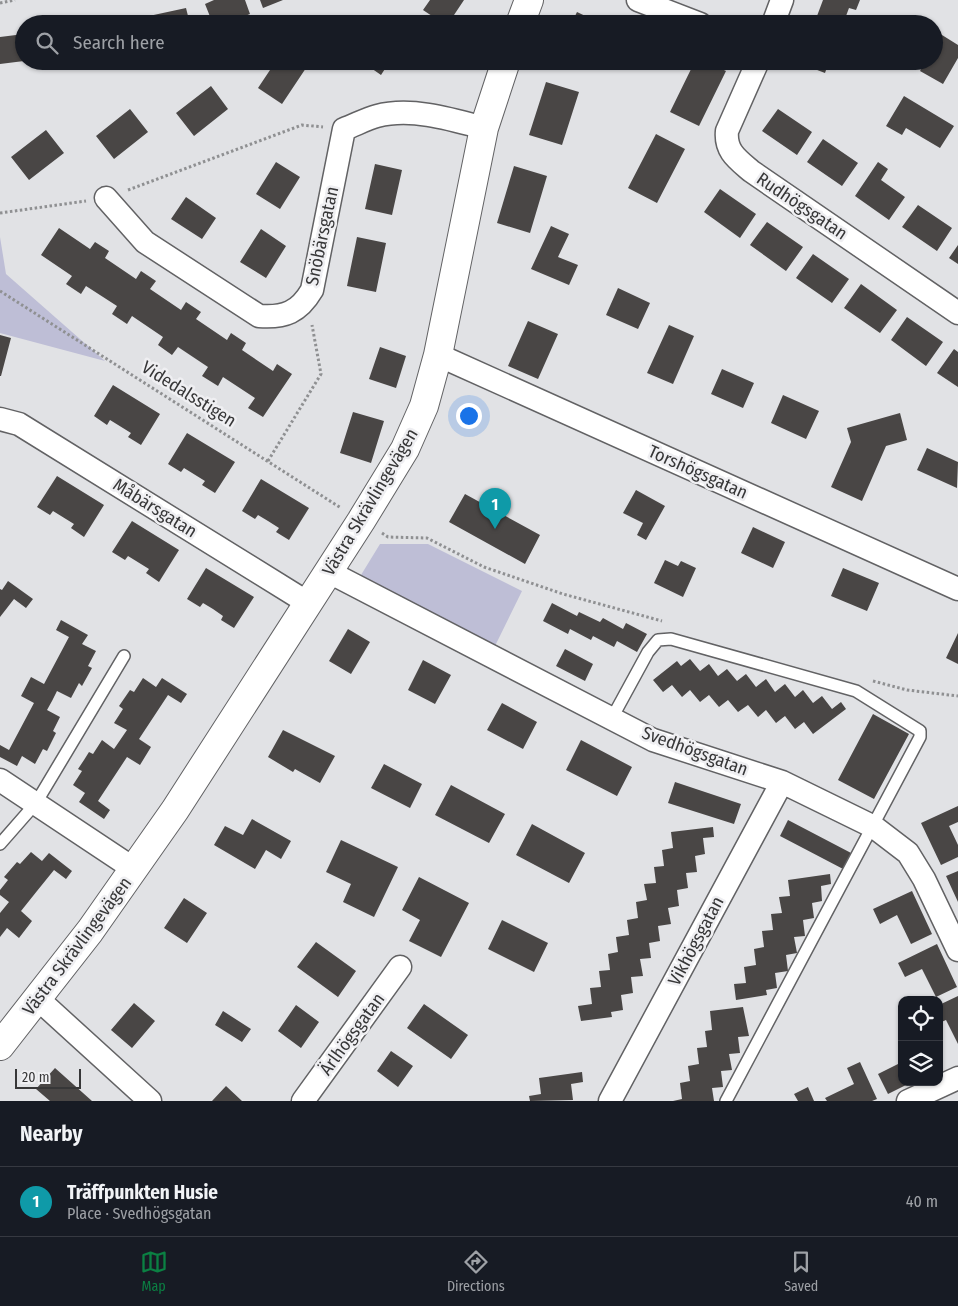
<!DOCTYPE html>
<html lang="en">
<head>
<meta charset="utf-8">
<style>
	body { margin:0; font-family:"Fira Sans Condensed",sans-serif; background:#20242c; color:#f1f3f6 }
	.controls { position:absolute; right:15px; bottom:15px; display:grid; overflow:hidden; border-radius:10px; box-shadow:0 1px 4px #0004 }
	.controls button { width:45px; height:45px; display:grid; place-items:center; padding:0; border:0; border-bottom:1px solid #363941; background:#171b24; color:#f1f3f6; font:25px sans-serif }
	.scale { position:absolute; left:15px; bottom:12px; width:66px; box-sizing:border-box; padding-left:5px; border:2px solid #373738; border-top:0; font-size:14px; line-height:18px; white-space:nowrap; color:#373738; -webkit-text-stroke:4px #efeff2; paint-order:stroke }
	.you { position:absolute; left:468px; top:415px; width:18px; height:18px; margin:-12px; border:4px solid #fff; border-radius:50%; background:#1a73e8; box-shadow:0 0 0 8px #1a73e833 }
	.badge { display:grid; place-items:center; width:32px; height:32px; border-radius:50%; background:#0b8043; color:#fff; font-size:16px; font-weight:700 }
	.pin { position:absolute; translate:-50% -41px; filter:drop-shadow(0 1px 2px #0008) }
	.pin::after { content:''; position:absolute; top:26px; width:18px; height:15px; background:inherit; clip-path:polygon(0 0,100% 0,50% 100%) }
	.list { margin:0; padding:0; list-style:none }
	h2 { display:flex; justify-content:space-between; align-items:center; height:65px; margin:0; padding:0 20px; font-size:21px }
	h2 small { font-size:16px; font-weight:400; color:#9ea1a6 }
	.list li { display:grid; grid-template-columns:32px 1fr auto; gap:15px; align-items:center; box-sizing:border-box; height:70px; padding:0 20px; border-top:1px solid #363941 }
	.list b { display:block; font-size:19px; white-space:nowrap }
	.list p { margin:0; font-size:16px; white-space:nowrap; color:#9ea1a6 }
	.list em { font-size:16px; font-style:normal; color:#9ea1a6 }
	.icon { flex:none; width:28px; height:28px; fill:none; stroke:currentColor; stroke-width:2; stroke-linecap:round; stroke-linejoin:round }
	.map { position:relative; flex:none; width:958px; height:1101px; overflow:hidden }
	.search { position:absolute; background:#171b24; box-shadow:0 1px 4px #0004; left:15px; right:15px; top:15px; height:55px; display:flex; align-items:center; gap:12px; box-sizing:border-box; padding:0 18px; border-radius:28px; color:#9ea1a6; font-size:19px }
	.sheet { height:135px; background:#171b24 }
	nav { display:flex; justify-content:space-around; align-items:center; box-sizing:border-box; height:70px; border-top:1px solid #363941; background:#171b24; font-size:14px; color:#9ea1a6 }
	nav a { display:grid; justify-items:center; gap:2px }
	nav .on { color:#0b8043 }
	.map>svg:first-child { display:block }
	.green { fill:#bebed6 }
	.building { fill:#494645 }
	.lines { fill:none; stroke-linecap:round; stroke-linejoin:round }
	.service-casing { stroke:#626264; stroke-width:14 }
	.minor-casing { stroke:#626264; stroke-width:25 }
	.tertiary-casing { stroke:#626264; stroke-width:30 }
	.path { stroke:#8f9092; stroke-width:3; stroke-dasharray:2.5 2.5; stroke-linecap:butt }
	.service { stroke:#fff; stroke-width:11 }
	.minor { stroke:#fff; stroke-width:22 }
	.tertiary { stroke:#fff; stroke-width:28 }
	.labels { text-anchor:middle; stroke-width:5; stroke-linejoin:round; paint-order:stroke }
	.street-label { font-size:18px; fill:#373738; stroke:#efeff2 }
</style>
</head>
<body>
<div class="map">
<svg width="958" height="1101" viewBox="0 0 958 1101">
	<rect width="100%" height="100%" fill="#e1e2e5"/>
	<path class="green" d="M0,237L6,274L105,361L0,333Z
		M380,544H428L522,591L495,646L367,584L361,575Z"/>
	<path class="building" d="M214,0H245L250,14L225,24H213L205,4Z
		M260,0H283L263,8Z
		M430,0H464L448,24H444L423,10Z
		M823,0H860L856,10L849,8L843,24H814Z
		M186,8L190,24H150L149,16Z
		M577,12L602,24H571Z
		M934,30L958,45V58L943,84L920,71L926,61H934Z
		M24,34V61L0,64V37Z
		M276,61H301L308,65L282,104L258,88Z
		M361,61H390L381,75Z
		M695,61H705L726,71L699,126L670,112Z
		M800,61H829L825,73L799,63Z
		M546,82L579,92L562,145L529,135Z
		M211,86L228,109L194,136L176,113Z
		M904,96L954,126L940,148L906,128L902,135L886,126Z
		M130,109L148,132L114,159L96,136Z
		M778,109L812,132L797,155L762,131Z
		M46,130L64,153L29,180L11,157Z
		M656,134L685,149L657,203L628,188Z
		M823,139L858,163L842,186L807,162Z
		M276,162L300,177L280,209L256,194Z
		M878,162L888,169L881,180L905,197L889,220L855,196Z
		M375,164L402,170L392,215L365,209Z
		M514,166L547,176L530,233L497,223Z
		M720,189L756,214L740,238L704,212Z
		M186,197L216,218L202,239L171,219Z
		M918,205L952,228L937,251L902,227Z
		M767,222L803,247L786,271L750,245Z
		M551,226L569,234L558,257L578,265L569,285L531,269Z
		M59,228L90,249L95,242L109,251L105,258L136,279L141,271L156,281L150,289L181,310L186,302L201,312L196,319L227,340L231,333L246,343L242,350L273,371L277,364L292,374L263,417L248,408L255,398L223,377L218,386L202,376L208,367L178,347L172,355L158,345L163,337L132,316L127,324L112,314L117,306L86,286L81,294L66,284L72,276L41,255Z
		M261,229L286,246L266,278L240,262Z
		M357,237L386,243L376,292L347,286Z
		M958,245V264L949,258Z
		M813,254L849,279L832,303L796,278Z
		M861,284L897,310L880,333L844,308Z
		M618,288L650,303L638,329L606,315Z
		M907,317L943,342L926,366L891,340Z
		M528,321L558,334L538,379L508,366Z
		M669,325L694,336L673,384L647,373Z
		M0,335L11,338L1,376H0Z
		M380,347L406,356L396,388L369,379Z
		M954,349L958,352V387L937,373Z
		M722,369L754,383L743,408L711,394Z
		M113,385L160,414L141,445L128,437L131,433L110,420L107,425L94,416Z
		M783,395L819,411L806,439L771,423Z
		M353,412L384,421L371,463L340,453Z
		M900,413L907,440L886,446L862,501L831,487L851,442L847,428Z
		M187,433L235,462L215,493L202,485L205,481L184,468L181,472L168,464Z
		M927,448L958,462L957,488L917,470Z
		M57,476L104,505L84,537L71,528L74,524L53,511L50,515L37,507Z
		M261,479L309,508L289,540L276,532L279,528L268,521L258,515L255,519L242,511Z
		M636,490L665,506L646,540L637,535L643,523L623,513Z
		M465,494L540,535L525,564L449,522Z
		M132,521L179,550L159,582L146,573L149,569L128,556L125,560L112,552Z
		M753,527L785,542L773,568L741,553Z
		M665,560L678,566L681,561L696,568L683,597L654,583Z
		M206,568L254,597L234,628L221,620L223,616L213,609L203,603L200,607L187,599Z
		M843,568L879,583L867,611L831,596Z
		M8,581L33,599L26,608L14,599L0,617V589L2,590Z
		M552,603L577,616L579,612L600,622L603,618L623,629L626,623L647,634L637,652L617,641L614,647L593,636L591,640L570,629L568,634L543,621Z
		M61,620L88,635L82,644L96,651L88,666L92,668L82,686L79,683L71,698L57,691L52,701L47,710L60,717L53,731L56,733L47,751L43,749L35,764L22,756L17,766L0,757V745L9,750L34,703L21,696L31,677L44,684L69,637L56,630Z
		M348,629L370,642L351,674L329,661Z
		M958,633V664L946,658Z
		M565,649L593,664L585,681L556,666Z
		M690,659L700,671L709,664L718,676L727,669L737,681L746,674L756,687L766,679L775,692L785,684L795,697L803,690L813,703L822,696L832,709L841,702L846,709L813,734L804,722L795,729L785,716L776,723L766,710L758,717L748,705L738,712L728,700L719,707L709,695L700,702L690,690L682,697L672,685L663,692L653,680L677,661L681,666Z
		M423,660L451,675L435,704L408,690Z
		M143,678L156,687L162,678L187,694L181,703L168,695L139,739L151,747L140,765L127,757L98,801L110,810L104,819L79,802L85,793L73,785L82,771L78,769L84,760L89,752L93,754L102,740L114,749L127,730L114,723L123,709L119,706L130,690L134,692Z
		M502,703L537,722L523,749L487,730Z
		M873,714L909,734L874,799L838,780Z
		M283,730L335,756L320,783L295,769L293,772L268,757Z
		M581,740L632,767L617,796L566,770Z
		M384,764L422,784L410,808L371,788Z
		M675,782L741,804L734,824L668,803Z
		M451,785L505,814L489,843L435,815Z
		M958,806V822L949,826L958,845V857L941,865L921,823Z
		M252,819L291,841L281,859L266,850L255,869L214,845L225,826L243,835Z
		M788,820L853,854L845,870L780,836Z
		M532,824L585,853L569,883L516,855Z
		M713,827L714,837L703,838L705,854L695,856L697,872L686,873L688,888L677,890L679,906L668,908L671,924L658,926L660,941L649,943L651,958L640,959L643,976L631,977L633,993L621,995L623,1010L611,1012L612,1017L581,1021L578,1006L592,1004L590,988L601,987L599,971L610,970L608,954L618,952L616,937L629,935L627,920L638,918L636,902L647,900L644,884L656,883L654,867L664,866L662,850L673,848L671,832Z
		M341,840L398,867L374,917L343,902L351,884L326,872Z
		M31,852L42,861L49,853L72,871L66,879L54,870L37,891L21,911L32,921L19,938L7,928L0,937V913L9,902L0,895V890L8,880L4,877L17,862L20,864Z
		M958,871V902L946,876Z
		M830,874L831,884L821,886L822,901L812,903L814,918L803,920L805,936L794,937L797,953L786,955L788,971L775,973L777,988L766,990L767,995L736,1000L734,984L746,983L744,967L756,965L754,949L764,947L762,931L773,930L771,914L782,913L779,897L790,896L788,880Z
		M419,877L469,903L441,957L409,941L420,920L402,910Z
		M912,891L932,934L911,944L897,915L880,924L873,909Z
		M184,898L207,913L187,943L164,928Z
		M502,920L548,943L534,972L488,949Z
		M316,942L356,971L338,997L297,967Z
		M937,944L957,987L936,997L922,969L905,977L898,963Z
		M958,996V1044L946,1020L939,1023V1005Z
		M134,1003L155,1021L132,1048L111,1030Z
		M424,1004L468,1035L451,1059L407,1028Z
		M296,1005L319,1022L301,1048L278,1031Z
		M743,1007L749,1036L738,1037L740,1053L729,1054L732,1070L721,1071L723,1087L712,1088L714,1101H673L682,1099L680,1083L690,1081L688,1066L699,1064L697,1048L707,1047L705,1031L712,1030L710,1011Z
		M223,1011L251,1029L242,1042L215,1025Z
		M391,1051L413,1066L398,1087L377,1071Z
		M860,1062L877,1099L872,1101H827L825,1098L854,1084L847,1068Z
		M902,1062V1082H912L888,1094L878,1074Z
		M55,1068L92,1101H50L36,1089Z
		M582,1072L583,1082L571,1084L573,1100L530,1101L529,1096L541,1094L539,1078Z
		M226,1086L242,1101H212Z
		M808,1087L814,1101H798L794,1094Z"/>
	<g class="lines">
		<defs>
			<path id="service" d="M612,718L648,652L658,640L671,639L856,691L920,731V737L726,1101
				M0,844L36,803L124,656"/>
			<path id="minor" d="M638,0L700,24
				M773,24L782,0
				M758,61L727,131C725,151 737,159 751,171L958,313
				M106,198L145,242L259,316C285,318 299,312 312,290L344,129C355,125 366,119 377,116C411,107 451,119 484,128
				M438,355L958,589
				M0,419L19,424L308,603
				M329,572L653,740L782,782L874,827L908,853L924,879L958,950
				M0,780L134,869
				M38,999L150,1101
				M303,1101L400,967
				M610,1101L782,782
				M908,1101L958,1078"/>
			<path id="tertiary" d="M520,24L529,0
				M0,1046L90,931L175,810L361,521L405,449L424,406L438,355L484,128L506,61"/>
		</defs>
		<use href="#service" class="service-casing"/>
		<use href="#minor" class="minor-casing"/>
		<use href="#tertiary" class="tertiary-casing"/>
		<path class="path" d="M0,3L15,0
			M128,190L302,125L323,127
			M0,213L86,201
			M0,291L341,508
			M268,461L321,374L312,325
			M382,533L388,537L427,538L484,567L563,594L662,621
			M873,681L907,690L958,696"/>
		<use href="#service" class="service"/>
		<use href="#minor" class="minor"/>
		<use href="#tertiary" class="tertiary"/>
	</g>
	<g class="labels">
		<g class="street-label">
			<text transform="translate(802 206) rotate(34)" y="6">Rudhögsgatan</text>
			<text transform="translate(322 236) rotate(-78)" y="6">Snöbärsgatan</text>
			<text transform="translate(189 394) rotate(32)" y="6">Videdalsstigen</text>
			<text transform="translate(698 472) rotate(24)" y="6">Torshögsgatan</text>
			<text transform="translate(370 502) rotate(-59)" y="6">Västra Skrävlingevägen</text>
			<text transform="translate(155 508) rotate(32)" y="6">Måbärsgatan</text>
			<text transform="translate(695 751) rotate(20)" y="6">Svedhögsgatan</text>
			<text transform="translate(696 941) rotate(-62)" y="6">Vikhögsgatan</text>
			<text transform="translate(77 946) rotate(-53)" y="6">Västra Skrävlingevägen</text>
			<text transform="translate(352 1034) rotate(-54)" y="6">Ärlhögsgatan</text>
		</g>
	</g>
</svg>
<div class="controls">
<button><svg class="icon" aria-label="locate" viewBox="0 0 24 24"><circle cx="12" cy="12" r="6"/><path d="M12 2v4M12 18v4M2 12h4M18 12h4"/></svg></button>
<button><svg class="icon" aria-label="layers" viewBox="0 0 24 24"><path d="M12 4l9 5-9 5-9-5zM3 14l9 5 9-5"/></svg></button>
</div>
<div class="scale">20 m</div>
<div class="you"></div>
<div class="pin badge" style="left:495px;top:529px;background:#0f9aa8">1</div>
<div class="search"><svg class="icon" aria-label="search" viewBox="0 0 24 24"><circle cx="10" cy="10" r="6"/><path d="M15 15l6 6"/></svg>Search here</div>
</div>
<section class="sheet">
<h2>Nearby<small></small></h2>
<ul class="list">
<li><span class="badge" style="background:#0f9aa8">1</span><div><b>Träffpunkten Husie</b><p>Place · Svedhögsgatan</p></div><em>40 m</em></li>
</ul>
</section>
<nav>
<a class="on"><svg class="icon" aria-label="map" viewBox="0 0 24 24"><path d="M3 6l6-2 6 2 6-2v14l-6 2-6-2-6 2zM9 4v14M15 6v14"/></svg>Map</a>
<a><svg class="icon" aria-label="directions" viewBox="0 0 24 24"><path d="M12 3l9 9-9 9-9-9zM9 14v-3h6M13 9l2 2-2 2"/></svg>Directions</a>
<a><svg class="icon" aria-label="saved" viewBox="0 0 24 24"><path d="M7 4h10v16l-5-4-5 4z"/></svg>Saved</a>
</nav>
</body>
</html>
